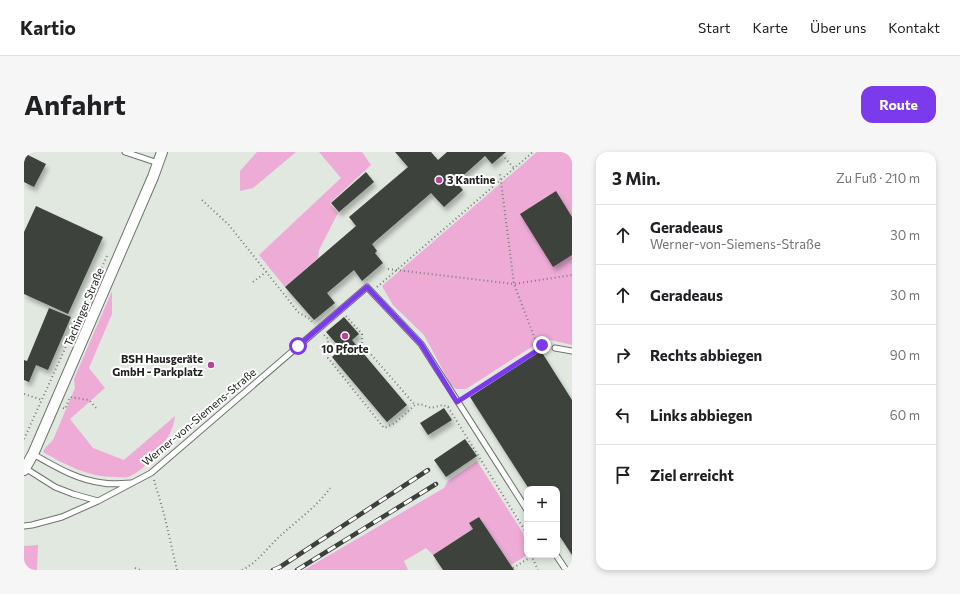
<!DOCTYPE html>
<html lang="de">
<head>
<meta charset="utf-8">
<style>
	body { margin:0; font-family:Commissioner,sans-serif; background:#f6f6f6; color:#202124 }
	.controls { position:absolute; right:12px; bottom:12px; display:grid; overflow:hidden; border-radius:8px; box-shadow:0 2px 6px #0003 }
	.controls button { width:36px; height:36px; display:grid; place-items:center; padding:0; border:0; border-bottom:1px solid #e0e0e0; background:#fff; color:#202124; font:20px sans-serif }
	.stop { position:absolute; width:12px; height:12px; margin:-9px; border:3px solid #7c3aed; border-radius:50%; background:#fff }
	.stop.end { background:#7c3aed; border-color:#fff; box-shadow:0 1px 4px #0008 }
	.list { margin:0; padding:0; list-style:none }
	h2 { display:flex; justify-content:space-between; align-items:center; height:52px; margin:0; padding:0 16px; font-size:17px }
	h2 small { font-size:13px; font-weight:400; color:#757577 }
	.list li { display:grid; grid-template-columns:26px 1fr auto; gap:12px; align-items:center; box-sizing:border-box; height:60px; padding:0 16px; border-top:1px solid #e0e0e0 }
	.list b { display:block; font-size:15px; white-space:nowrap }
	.list p { margin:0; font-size:13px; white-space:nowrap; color:#757577 }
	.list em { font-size:13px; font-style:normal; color:#757577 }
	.icon { flex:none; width:22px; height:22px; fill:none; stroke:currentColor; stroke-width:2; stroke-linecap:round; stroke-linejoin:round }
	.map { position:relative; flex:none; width:548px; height:418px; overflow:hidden; border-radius:12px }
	header { display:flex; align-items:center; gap:24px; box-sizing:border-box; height:56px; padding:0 20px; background:#fff; border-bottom:1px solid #e0e0e0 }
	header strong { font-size:19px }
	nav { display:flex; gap:22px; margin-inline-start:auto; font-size:14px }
	.intro { display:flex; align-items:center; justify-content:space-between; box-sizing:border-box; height:96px; padding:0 24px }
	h1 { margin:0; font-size:28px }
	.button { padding:10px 18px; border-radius:12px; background:#7c3aed; color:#fff; font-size:14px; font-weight:700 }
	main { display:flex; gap:24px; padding:0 24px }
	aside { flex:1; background:#fff; border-radius:12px; box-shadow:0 2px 6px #0003 }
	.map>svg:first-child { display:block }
	.green { fill:#edabd6 }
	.building { fill:#3d423c; filter:url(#shadow) }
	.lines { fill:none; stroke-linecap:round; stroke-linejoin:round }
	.service-casing { stroke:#6e746e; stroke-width:7 }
	.minor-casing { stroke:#6e746e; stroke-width:12 }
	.path { stroke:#797d78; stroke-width:2; stroke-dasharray:1 3; stroke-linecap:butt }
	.service { stroke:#fff; stroke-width:5 }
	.minor { stroke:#fff; stroke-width:10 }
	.rail-casing { stroke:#3e403d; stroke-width:4.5 }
	.rail { stroke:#fff; stroke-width:3; stroke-dasharray:9; stroke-linecap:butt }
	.route { stroke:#7c3aed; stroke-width:5 }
	.poi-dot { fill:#ba4399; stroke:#fff; stroke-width:1.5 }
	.labels { text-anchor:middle; stroke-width:4; stroke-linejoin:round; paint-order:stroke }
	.poi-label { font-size:11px; font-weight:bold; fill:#212321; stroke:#fff; text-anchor:start }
	.street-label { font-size:11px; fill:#212321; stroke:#fff }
</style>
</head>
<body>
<header>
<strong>Kartio</strong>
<nav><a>Start</a><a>Karte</a><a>Über uns</a><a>Kontakt</a></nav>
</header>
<div class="intro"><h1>Anfahrt</h1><a class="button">Route</a></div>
<main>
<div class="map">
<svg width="548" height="418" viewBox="0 0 548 418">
	<defs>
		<filter id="shadow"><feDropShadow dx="2.5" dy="4.5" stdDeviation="2" flood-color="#0004"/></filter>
	</defs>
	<rect width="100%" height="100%" fill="#e1e8e0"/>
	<path class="green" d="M233,0H272L229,36L216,39V19Z
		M295,0H338L347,13L306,51L314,61L295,98L294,106L261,135L235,103L317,26Z
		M513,0H545L548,2V193L527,188L517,189L442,237H432L427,233L400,183L369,153L358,134Z
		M88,139V162L65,216L81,236L46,267L69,296L100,308L151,264C150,278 142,288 134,299C126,310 116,320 104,325C100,326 95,325 91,325C64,325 42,313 19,300L21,296L29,288L51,236L50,227Z
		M453,309L499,381L503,403L487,413L455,365L446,371L449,377L409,403L402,396L380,409L384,418H280L420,336L424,329Z
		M14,393L13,418H0V394Z"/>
	<path class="building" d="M371,0H407L414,8L423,0H482L468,12L461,4L432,30L439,38L420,55L407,41L348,92L353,99L351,101L359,111L338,129L330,118L303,141L311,151L290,168L261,135L332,74L325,65L384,15Z
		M0,1L22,12L10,35L0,30Z
		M342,20L350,30L315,60L307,51Z
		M532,39L548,65V103L529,115L496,62Z
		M12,54L79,85L44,162L0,142V80Z
		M25,156L47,165L24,218L12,213L5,230L0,228V208L3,209Z
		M320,165L335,182L328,188L383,253L363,270L308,205L317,197L302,180Z
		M517,199L548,248V403L533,380V337H505L446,245Z
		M420,256L428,268L404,283L396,271Z
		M441,287L453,304L422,325L410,308Z
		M455,365L490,418H419L409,403L449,377L445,371Z"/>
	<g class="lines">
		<defs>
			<path id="service" d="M101,0L134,11
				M531,196L548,199
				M9,302C32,315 53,328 79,331C88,333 98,331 107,331
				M1,316L31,335L49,342L74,349
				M0,374L8,373L38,365L74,349L127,321L343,135L397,192L503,358
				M532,403L542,418"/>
			<path id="minor" d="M0,318L9,302L129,25L138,0"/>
		</defs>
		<use href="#service" class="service-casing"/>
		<use href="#minor" class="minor-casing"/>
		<path class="path" d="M478,3L490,16
			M178,48L205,73L274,160L286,167L290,172
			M364,117L490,132L548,123
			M229,130L242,120
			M353,135L509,0
			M322,164L338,182V192L391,253
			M300,183L304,187V206L360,276L371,271L391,253L396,252L407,256L419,253L424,255L426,253
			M0,242L18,248
			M440,245L517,196L518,193L511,187L490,132L476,22
			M424,255L503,382
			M39,256L41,257L46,245L65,248L74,258
			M0,287L83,104
			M130,328L140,362L153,418
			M507,403L514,418
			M111,416L116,418
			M489,416L510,403
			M218,418C233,411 243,396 255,385C272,369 293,355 306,336"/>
		<use href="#service" class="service"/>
		<use href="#minor" class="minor"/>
		<defs>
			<path id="rail" d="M249,418L256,415L404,318
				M273,418L412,332"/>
		</defs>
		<use href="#rail" class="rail-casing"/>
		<use href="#rail" class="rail"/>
	</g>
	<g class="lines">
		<path class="route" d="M274,194L343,135L397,192L433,250L517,196L518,193"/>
	</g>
	<g class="poi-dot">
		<circle cx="415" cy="28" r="4"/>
		<circle cx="321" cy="184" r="4"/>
		<circle cx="187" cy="213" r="4"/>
	</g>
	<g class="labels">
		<g class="poi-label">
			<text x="423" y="32">3 Kantine</text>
			<text x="321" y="201" text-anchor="middle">10 Pforte</text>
			<text x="179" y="211" text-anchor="end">BSH Hausgeräte<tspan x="179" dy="13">GmbH - Parkplatz</tspan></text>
		</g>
		<g class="street-label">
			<text transform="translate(60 155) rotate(-67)" y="4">Tachinger Straße</text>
			<text transform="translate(175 265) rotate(-40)" y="4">Werner-von-Siemens-Straße</text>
		</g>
	</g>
</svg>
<div class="controls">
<button>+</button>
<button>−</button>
</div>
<div class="stop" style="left:274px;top:194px"></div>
<div class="stop end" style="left:518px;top:193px"></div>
</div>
<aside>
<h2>3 Min.<small>Zu Fuß · 210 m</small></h2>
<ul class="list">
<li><svg class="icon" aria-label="ahead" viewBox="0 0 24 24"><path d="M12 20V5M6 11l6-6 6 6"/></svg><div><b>Geradeaus</b><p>Werner-von-Siemens-Straße</p></div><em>30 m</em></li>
<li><svg class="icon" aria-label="ahead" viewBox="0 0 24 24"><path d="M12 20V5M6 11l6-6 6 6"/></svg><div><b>Geradeaus</b></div><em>30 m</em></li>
<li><svg class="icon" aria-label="right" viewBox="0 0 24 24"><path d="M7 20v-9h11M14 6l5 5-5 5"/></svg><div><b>Rechts abbiegen</b></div><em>90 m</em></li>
<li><svg class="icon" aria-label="left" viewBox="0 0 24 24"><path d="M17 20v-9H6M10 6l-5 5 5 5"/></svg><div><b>Links abbiegen</b></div><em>60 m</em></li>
<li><svg class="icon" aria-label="arrive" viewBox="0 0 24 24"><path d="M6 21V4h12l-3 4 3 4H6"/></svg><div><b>Ziel erreicht</b></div></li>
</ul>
</aside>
</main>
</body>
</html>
